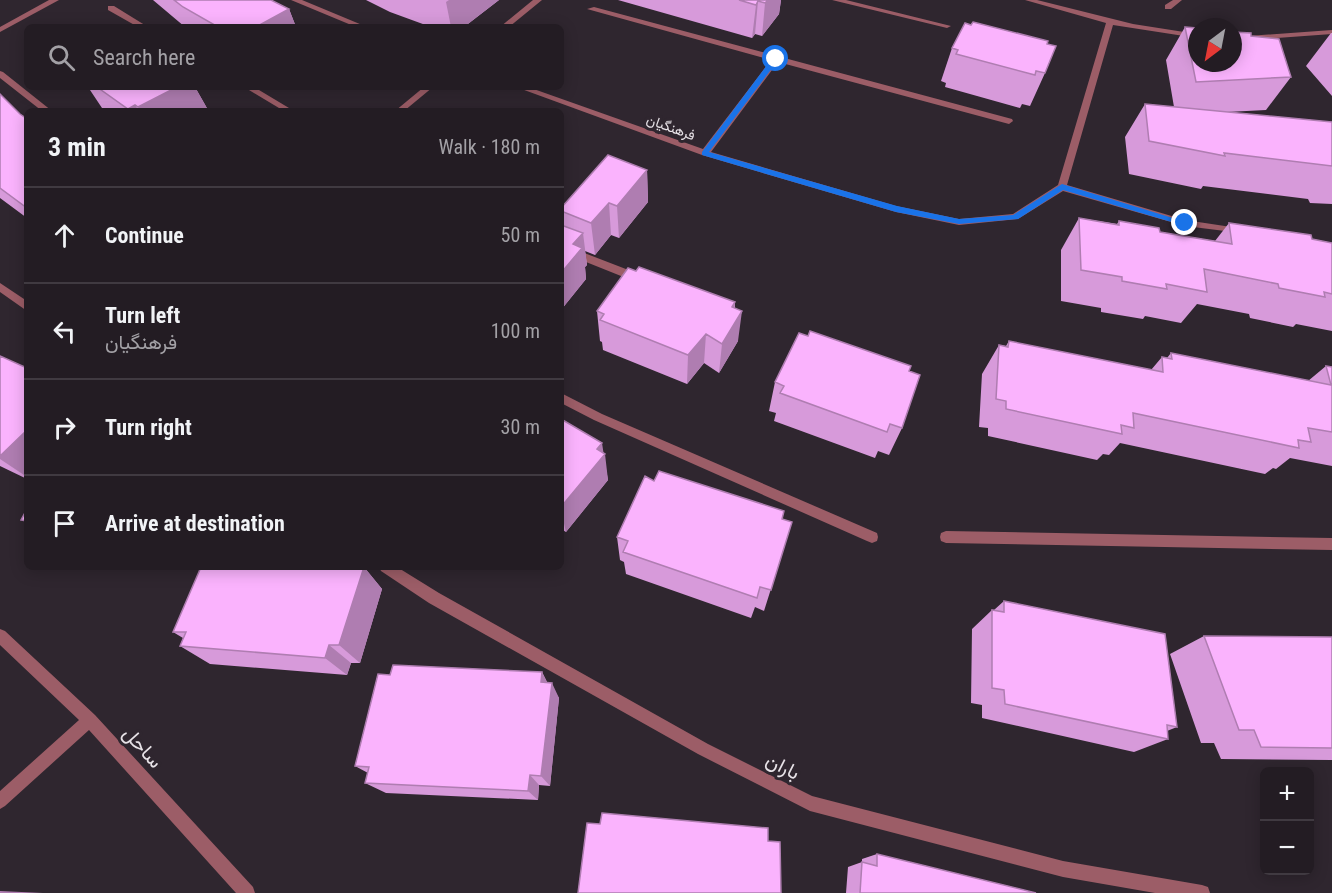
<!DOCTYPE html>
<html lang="en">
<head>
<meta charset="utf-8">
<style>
	body { margin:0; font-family:"Roboto Condensed",Vazirmatn,sans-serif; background:#2b252b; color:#f1f3f6 }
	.controls { position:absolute; right:18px; bottom:18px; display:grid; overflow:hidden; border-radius:9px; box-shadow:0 3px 15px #0003 }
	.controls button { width:54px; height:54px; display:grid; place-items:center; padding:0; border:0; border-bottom:2px solid #403a41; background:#231c23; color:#f1f3f6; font:30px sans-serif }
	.compass { position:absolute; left:1188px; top:18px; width:54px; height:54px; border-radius:50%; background:#231c23; box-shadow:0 3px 15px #0003; rotate:212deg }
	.stop { position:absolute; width:18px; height:18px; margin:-14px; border:4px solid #1a73e8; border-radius:50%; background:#fff }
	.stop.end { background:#1a73e8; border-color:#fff; box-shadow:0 2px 6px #0008 }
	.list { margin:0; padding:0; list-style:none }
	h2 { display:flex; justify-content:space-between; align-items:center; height:78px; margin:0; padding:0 24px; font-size:26px }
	h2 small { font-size:20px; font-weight:400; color:#a3a1a6 }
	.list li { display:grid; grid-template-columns:39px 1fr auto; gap:18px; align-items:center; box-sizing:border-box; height:96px; padding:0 24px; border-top:2px solid #403a41 }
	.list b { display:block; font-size:22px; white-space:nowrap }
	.list p { margin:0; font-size:20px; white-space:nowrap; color:#a3a1a6 }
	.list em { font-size:20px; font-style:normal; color:#a3a1a6 }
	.icon { flex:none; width:33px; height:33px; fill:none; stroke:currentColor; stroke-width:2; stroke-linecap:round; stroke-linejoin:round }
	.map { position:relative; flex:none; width:1332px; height:893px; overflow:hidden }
	.search { position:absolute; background:#231c23; box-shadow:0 3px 15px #0003; left:24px; top:24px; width:540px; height:66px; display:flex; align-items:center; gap:15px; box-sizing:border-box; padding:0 21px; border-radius:9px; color:#a3a1a6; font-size:22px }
	.panel { position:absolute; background:#231c23; box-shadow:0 3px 15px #0003; left:24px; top:108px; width:540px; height:462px; border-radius:9px }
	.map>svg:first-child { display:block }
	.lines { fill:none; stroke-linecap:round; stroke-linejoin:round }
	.street { fill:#9c5d67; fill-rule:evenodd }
	.wall { fill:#d79ada }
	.shaded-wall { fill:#af7db1 }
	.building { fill:#fab3fd; stroke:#af7db1; stroke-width:1.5 }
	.route { fill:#1a73e8 }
	.labels { text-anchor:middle; stroke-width:6; stroke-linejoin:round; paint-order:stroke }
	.far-street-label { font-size:14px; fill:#e8e3e8; stroke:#2f262f }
	.near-street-label { font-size:20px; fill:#e8e3e8; stroke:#2f262f }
</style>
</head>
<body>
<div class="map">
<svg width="1332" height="893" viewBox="0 0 1332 893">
	<rect width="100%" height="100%" fill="#2f262f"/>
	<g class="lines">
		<path class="street" d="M49,0H59L0,32V27Z
			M291,0H302L367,27H356Z
			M533,0H542L509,27H500Z
			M832,0H846L951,26L947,28Z
			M1025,0H1037L1133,24L1197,34V38L1113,25L1067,185L1185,220L1238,228L1241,229V233L1185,226L1063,191L1018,219L959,225L896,212L702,155L516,87H528L703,149L771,60L587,9L594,7L1012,119L1013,121L1009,124L778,62L711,152L896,206L959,219L1013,214L1058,185L1106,23Z
			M1173,0H1182L1171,9H1165V5Z
			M108,6H114L148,27H138L108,10Z
			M1332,30V34L1233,41V37Z
			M0,71L3,72L52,111H42L0,78Z
			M244,87H254L294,111H284Z
			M424,87H433L404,111H395Z
			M561,244L644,276L645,279L640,283L636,282L561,252Z
			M0,283L27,301V311L0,292Z
			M561,393L602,414L877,533L878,537L877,541L872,543L867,541L594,420L561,403Z
			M946,531L1332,538V550L946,543L941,541L940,537L941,533Z
			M379,567H397L439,593L708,744L812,796L1063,861L1202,885L1208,887L1210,893H1155L1063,877L810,811L698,754L429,603L381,571Z
			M0,629L5,631L95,715L253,887L255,893H236L89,730L5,806L0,809V791L79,720L0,645Z"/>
	</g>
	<path class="wall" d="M153,0H271L289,9L296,27H185Z
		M366,0H499L464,27H431L390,12Z
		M618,0H781L779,14L762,36L755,34L752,38Z
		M1185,27L1251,36L1291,77L1266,110L1227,112L1332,122V204L1310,203L1308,199L1203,186L1201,189L1129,174L1125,137L1145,104L1174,107L1166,60Z
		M1331,33H1332V96L1306,66Z
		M1047,44L1045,73L1030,106L1022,104L1020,108L945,87L946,83L941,81L952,48Z
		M88,87H195L208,110L206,111H106L102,108Z
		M0,94L20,114L27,119V218L0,198Z
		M647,170L648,202L619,238L611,235L595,255L585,251L587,265L585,267L586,279L561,310V208Z
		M1079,218L1117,224L1119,221L1160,232L1215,241L1229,223L1332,243V331L1296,324L1293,327L1250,318L1249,314L1197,304L1181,323L1145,316L1143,319L1101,312V308L1061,301V250Z
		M636,271L735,302V308L738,341L719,373L704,363L687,384L603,350L602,342L600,341L597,311Z
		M1009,341L1151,370L1162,357L1167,358L1171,353L1308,381L1326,366L1332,367V466L1290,458L1276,469L1273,468L1265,474L1120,443L1109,455L1103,454L1097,460L988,436V428L979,427L982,374L999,345L1006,346Z
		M0,356L27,368V479L0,466Z
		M909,371L902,428L889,455L878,451L875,458L774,421L776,413L769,411L775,382Z
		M561,419L603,453L608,480L566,532L561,529Z
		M654,481L792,522L764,611L755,607L751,618L626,574L624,562L620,560L617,537Z
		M364,567L382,589L360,663H351L347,675L210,664L180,646L183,638L173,632Z
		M1004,601L1177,727L1167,731L1168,739L1134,752L982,718V705L971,703L972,629L992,610H994Z
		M1204,636L1332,637V760L1221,759L1214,743H1201L1170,654Z
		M542,672L547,682L559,698L550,786L539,785L538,800L386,793L365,783L368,773L355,766Z
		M877,854L1036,893H846L848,867L862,862V859Z"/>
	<path class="shaded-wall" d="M449,0H499L464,27H451L446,2Z
		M768,0H781L779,14L762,36L765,3Z
		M758,1L755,34L752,38L756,5Z
		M289,9L296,27H256Z
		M177,87H195L208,110L206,111H141L138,107Z
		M135,105L139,111H129L128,109Z
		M647,170L648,202L619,238L617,206Z
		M609,203L611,235L595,255L591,223Z
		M583,233L587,265L585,267L586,279L561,310V273L573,244Z
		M735,302L733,326L742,311L738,341L719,373L722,344L732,307Z
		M706,334L704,363L687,384L688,355Z
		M27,430V477L0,459V456Z
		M602,443L604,456L605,454L608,480L566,532L561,511V507L597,449Z
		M364,567L382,589L360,663L339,645Z
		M329,645L351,663L347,675L325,658Z
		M542,672L550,688L541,682Z
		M552,683L559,698L550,786L541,776Z
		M530,775L539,785L538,800L528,791Z
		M0,891L43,893H0Z"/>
	<path class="building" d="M174,0H271L289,9L256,27H218L183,7Z
		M739,0H768L765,3L758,1L756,5Z
		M973,22L1048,41L1047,44L1056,46L1045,73L1036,71L1035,75L956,54L958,50L952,48L965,23L971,25Z
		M1185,27L1197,28V63H1233V32L1251,33V36L1279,39L1291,77L1196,82Z
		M97,87H177L138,107L135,105L128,109Z
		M0,94L20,114L27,119V208L0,188Z
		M1145,104L1332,122V166L1224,153L1225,156L1149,141Z
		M608,155L647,170L617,206L609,203L591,223L561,211V208Z
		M1079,218L1119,225V221L1159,228L1160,232L1232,244L1229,223L1311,235L1312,239L1332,243V294L1324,292L1325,297L1279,288L1278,284L1204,269L1207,292L1166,284L1167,289L1122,281V277L1081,270Z
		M561,225L583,233L573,244L582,248L561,273Z
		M639,267L735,302L732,307L742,311L722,344L706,334L688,355L600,320L604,314L597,311L628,268L636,271Z
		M810,331L911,366L909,371L920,375L902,428L890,424L887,432L780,393L784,386L775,382L799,333L808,336Z
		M1009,341L1163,372L1162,357L1172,359L1171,353L1331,385L1326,366L1332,367V432L1308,428L1311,442L1298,440L1299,448L1133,413L1134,428L1121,425L1122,434L1006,409V401L996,399L999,345L1008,347Z
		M0,356L27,368V430L0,456Z
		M561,419L602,443L597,449L605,454L561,507Z
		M659,471L784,511L782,519L792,522L771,590L760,587L757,598L623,552L628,541L617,537L645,476L654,481Z
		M27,509V521L21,520Z
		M201,567H364L339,645H329L325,658L180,646L186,632H173Z
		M1004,601L1165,634L1177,727L1167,725L1168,739L1005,704L1004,690L992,688V610L1004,612Z
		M1204,636L1332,637V748L1261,747L1254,730H1239Z
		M393,665L542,672L541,682L552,683L541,776L530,775L528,791L365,783L369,767L355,766L378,674L390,675Z
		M602,813L768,828V841L780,842L781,893H578L587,823L600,824Z
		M877,854L1036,893H860L862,862L877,866Z"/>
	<path class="route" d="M773,57L779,59L709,152L897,206L959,219L1013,215L1062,184L1189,223L1185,226L1063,190L1018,219L959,224L896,212L702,155V152Z"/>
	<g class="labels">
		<g class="far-street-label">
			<text transform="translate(671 127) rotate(20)" y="5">فرهنگیان</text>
		</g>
		<g class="near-street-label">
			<text transform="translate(143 747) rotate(48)" y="7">ساحل</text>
			<text transform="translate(783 766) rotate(27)" y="7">باران</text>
		</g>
	</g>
</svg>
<div class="controls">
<button>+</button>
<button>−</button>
</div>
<svg class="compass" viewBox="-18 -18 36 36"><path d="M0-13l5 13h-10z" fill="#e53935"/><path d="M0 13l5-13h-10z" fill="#a3a1a6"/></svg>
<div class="stop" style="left:776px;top:59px"></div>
<div class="stop end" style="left:1185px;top:223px"></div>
<div class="search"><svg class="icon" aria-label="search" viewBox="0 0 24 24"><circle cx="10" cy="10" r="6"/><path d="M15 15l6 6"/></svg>Search here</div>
<section class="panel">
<h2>3 min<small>Walk · 180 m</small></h2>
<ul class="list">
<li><svg class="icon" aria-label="ahead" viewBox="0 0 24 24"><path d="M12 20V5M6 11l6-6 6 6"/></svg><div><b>Continue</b></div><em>50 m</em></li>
<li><svg class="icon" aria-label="left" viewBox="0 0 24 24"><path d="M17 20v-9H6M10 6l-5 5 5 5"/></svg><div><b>Turn left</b><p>فرهنگیان</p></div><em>100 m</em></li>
<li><svg class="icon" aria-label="right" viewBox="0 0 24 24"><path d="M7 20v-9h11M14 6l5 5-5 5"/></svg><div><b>Turn right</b></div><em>30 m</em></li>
<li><svg class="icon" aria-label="arrive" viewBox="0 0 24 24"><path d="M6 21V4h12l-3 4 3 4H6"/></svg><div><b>Arrive at destination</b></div></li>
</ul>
</section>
</div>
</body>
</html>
